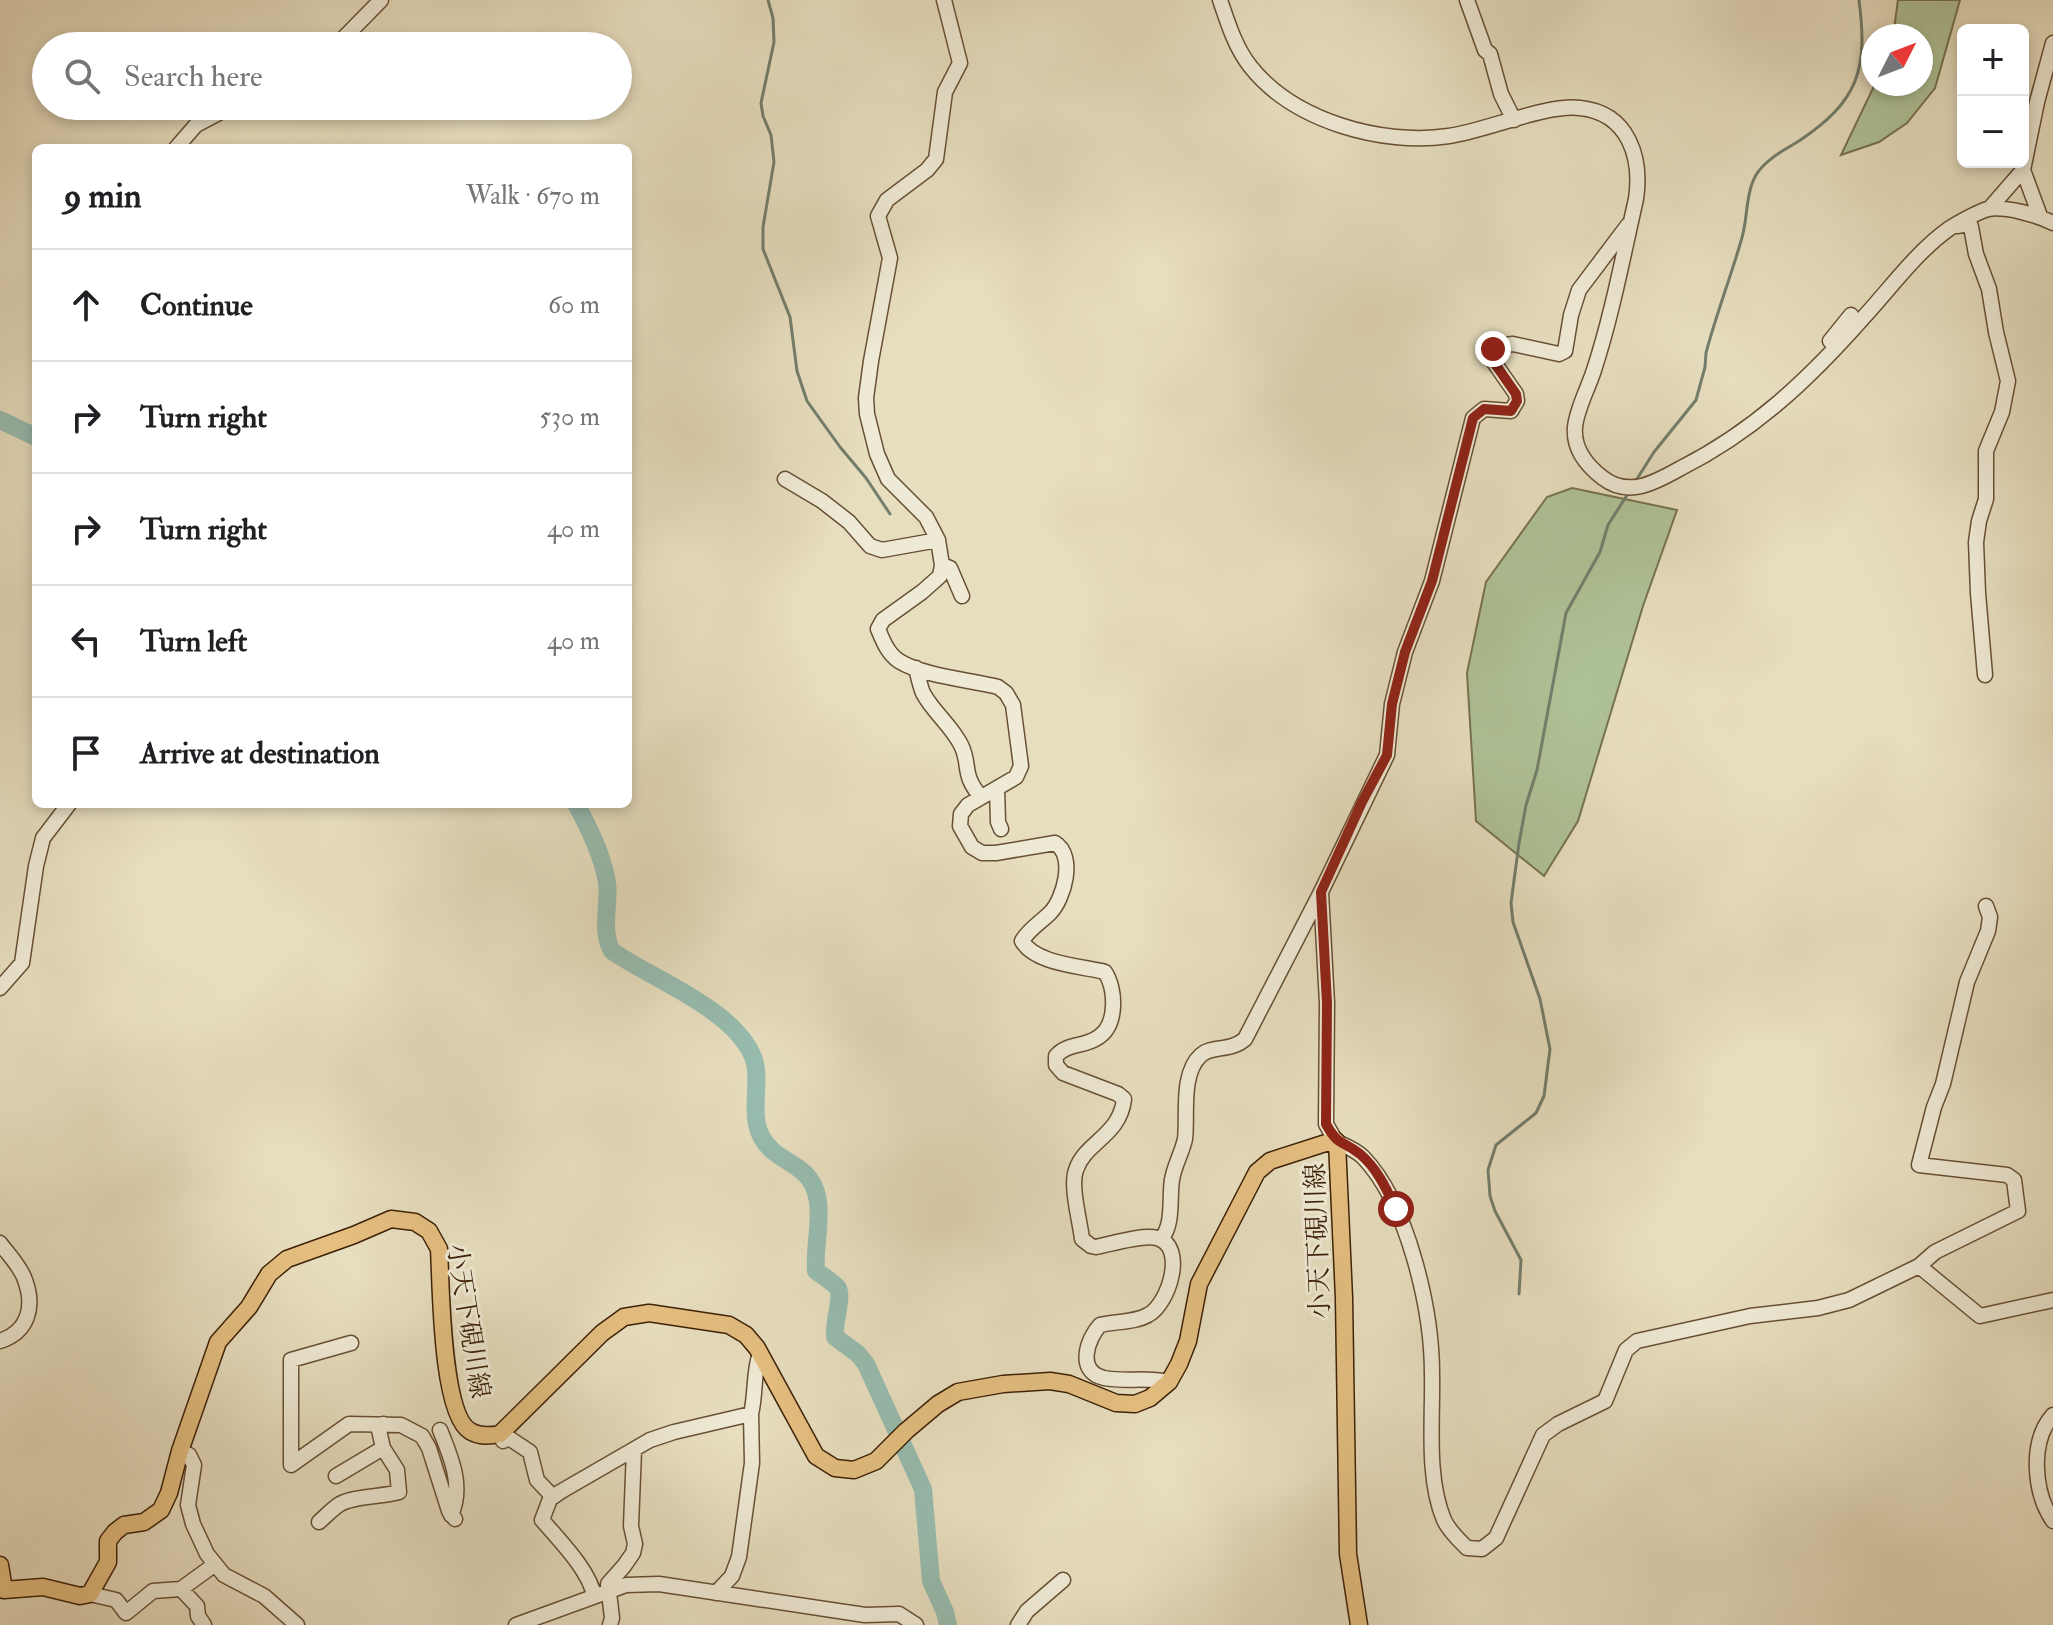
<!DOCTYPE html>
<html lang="en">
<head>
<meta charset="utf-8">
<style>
	body { margin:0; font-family:"IM FELL Double Pica","Noto Serif JP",serif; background:#f2f2f2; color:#202124 }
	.controls { position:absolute; right:24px; top:24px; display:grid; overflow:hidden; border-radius:12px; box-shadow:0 4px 12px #0003 }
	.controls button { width:72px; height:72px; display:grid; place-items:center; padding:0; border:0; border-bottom:2px solid #e0e0e0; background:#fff; color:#202124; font:40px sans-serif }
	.compass { position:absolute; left:1861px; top:24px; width:72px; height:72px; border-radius:50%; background:#fff; box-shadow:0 4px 12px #0003; rotate:48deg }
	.stop { position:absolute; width:24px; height:24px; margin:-18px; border:6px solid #8f2418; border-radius:50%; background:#fff }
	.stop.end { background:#8f2418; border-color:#fff; box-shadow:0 2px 8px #0008 }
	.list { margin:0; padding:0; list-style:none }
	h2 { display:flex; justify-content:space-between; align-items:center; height:104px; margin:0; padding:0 32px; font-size:34px }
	h2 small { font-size:26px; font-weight:400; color:#757577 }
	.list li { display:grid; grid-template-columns:52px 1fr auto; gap:24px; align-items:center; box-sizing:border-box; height:112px; padding:0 32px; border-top:2px solid #e0e0e0 }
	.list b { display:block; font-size:30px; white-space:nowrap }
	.list em { font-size:26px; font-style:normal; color:#757577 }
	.icon { flex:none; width:44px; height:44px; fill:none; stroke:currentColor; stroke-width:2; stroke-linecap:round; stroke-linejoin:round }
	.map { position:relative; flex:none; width:2053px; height:1625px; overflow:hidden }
	.search { position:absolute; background:#fff; box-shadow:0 4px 12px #0003; left:32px; top:32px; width:600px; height:88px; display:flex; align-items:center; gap:20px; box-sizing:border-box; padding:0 28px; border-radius:44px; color:#757577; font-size:30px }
	.panel { position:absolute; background:#fff; box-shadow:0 4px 12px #0003; left:32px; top:144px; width:600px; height:664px; border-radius:12px }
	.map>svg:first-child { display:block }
	.green { fill:#afc297; stroke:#76724f; stroke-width:2 }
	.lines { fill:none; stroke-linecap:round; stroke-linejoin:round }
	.stream { stroke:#737e6c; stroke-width:3 }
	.river { stroke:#97bcaf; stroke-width:18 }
	.minor-casing { stroke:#685035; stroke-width:17 }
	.major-casing { stroke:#3d2107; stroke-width:19 }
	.minor { stroke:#efead5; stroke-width:14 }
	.major { stroke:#e4bf80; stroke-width:16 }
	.route { stroke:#8f2418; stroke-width:10 }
	.labels { text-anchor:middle; stroke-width:6; stroke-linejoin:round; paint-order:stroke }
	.street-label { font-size:26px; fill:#3d2107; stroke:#efead5 }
</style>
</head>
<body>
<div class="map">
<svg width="2053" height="1625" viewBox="0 0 2053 1625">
	<rect width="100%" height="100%" fill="#e7debf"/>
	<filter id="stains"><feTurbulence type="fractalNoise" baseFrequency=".0025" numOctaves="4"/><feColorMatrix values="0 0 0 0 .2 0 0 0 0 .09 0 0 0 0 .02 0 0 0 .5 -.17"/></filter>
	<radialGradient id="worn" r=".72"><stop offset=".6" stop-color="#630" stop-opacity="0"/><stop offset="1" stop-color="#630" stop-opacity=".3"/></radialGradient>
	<path class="green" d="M1898,0H1960L1935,88L1907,123L1879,142L1841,155L1875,84H1921V36H1893Z
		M1572,488L1677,510L1643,606L1578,821L1544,876L1476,821L1467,673L1486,582L1547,497Z"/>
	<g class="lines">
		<path class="stream" d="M768,0L773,18L774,42L761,103L763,116L771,135L774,162L763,227V249L790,317L797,371L807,401L840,447L866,478L890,514
			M1635,482L1654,452L1696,400L1705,367L1706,353C1716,315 1730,279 1741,241C1748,221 1745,194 1756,175C1765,160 1784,150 1799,141C1859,101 1868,69 1859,0
			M1519,1294L1521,1260L1495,1211L1490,1196L1488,1170L1496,1145L1536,1113L1544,1096L1550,1049L1540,999L1513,922L1511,903L1519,843L1526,805L1537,770L1566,613L1600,552L1608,525L1629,492"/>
		<path class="river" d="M0,420L36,437
			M576,804C589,828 602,854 607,882C610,905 600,930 612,951C652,979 734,1009 753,1057C762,1080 749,1113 761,1136C770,1154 787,1159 802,1171C831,1195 813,1239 816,1271C823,1276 831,1281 837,1287C844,1295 833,1323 835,1337L858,1354L866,1364L923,1489L931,1581L945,1612L948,1625"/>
		<defs>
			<path id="minor" d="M944,0L960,63L945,92L936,159L927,170L887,200L878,216L890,258L871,361L866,398L867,414L877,454L888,479L926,517L938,540L942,565L940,576L922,592L883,620L878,629C883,641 888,654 899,661C923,676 970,680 998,687L1006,693L1013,705L1021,766L1016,777L968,805L961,814L960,826L972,847L982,853H996L1055,843C1076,856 1064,899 1050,913C1040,923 1029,929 1022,941C1035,964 1081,966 1105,972C1116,989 1118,1026 1097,1038C1084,1047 1067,1043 1056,1056V1065L1063,1073L1118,1094L1124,1099C1120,1136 1085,1142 1076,1170C1070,1186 1080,1221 1082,1239L1091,1246L1096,1247C1111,1244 1143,1234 1157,1238C1187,1246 1169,1304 1148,1315C1134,1323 1115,1321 1100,1325C1087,1339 1076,1372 1104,1378C1125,1382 1147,1377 1169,1382
				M1220,0C1228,23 1235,47 1250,66C1293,121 1382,146 1449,136C1485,131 1546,104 1580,108C1629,113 1642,158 1636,199C1623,256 1612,315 1594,370C1588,389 1577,408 1575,427C1573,449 1586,465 1603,478C1629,498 1656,482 1681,468C1754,431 1808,380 1862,319C1890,289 1916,252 1950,228C1960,222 1977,212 1988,209C2006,206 2037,215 2053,223
				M1467,0L1485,50L1490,54L1501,94L1514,120
				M336,46L381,0
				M176,148L196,125L232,106
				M2023,170L2040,216
				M1989,209L2023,170L2037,102L2053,43
				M1957,226L1970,224L1971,227L1976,254L1989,289L1996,332L2008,381L2002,412L1986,451V499L1979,521L1976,542L1978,593L1985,675
				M1830,341L1851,315
				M785,479L822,501L849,522L870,546L882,550L938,540
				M942,565L950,568L962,596
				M916,668C918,676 920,686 923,693C933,712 951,725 961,745C971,765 961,774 981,797
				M997,788L998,822L1001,829
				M1321,892L1327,1003L1326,1124L1335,1140
				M0,988L22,963L36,866L43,838L69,804
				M1337,1142C1346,1146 1356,1150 1363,1157C1408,1204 1432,1310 1432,1374C1433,1420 1426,1477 1444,1520C1449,1531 1459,1540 1467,1548L1482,1549L1496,1538L1543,1435L1558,1424L1605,1401L1626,1350L1637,1341L1750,1316L1818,1308L1849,1300L1919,1266L1935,1252L2018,1211L2014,1180L2007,1175L1919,1165L1934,1107L1943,1084L1967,982L1988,931L1990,917L1986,906
				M1161,1239C1174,1225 1169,1198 1172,1180C1174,1166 1182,1153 1185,1139C1188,1116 1180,1074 1201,1055C1212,1045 1230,1052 1245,1039L1321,892L1387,755L1392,704L1405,652L1432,581L1473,418L1484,409L1511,411L1517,401L1516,394L1491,358V353L1497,346L1513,344L1559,354L1565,351L1571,315L1579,290L1628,225
				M0,1243C8,1254 21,1267 25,1280C35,1307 28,1332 0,1341
				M1919,1266L1980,1316L2053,1300
				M351,1343L291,1360V1465L349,1424L401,1425L422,1436L429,1448L449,1511L455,1519
				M2053,1415C2029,1442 2034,1493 2053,1521
				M440,1430C451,1457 464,1487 451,1515
				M503,1441L509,1438L530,1452L537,1480L553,1497
				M180,1451L189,1455L194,1465L188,1505L193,1524L207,1554L224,1575L264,1596L297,1625
				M336,1476L383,1448L379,1430L383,1424
				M319,1522C326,1516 332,1509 340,1504C354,1496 381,1497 399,1492L397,1470L383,1448
				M181,1589L214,1565
				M716,1593L732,1576L739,1557L752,1463L751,1414
				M90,1594L116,1600L126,1613L153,1591L181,1589L197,1606L198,1616L204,1625
				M594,1596C590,1571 559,1540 542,1520L550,1499L560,1492L650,1440L674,1432L751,1414C756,1393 753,1374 760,1353
				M516,1625L626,1585L659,1584L865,1615L899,1614L916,1625
				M610,1625L612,1618L608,1584L624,1566L633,1553L635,1544L631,1526L634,1450
				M1018,1625L1027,1611L1063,1580"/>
			<path id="major" d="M0,1565L4,1590L43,1587L80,1596L90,1594L108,1562V1541L115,1532L124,1525L144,1522L161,1510L169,1493L180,1451L218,1342L249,1307L269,1274L287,1259L354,1235L391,1219L415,1222L429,1231L439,1249C441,1283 441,1414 470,1431C480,1437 490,1436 500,1434L602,1333L624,1317L649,1313L729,1325L746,1335L757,1348L816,1456L835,1468L854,1470L876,1461L906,1431L938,1404L958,1392L1003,1384L1050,1381L1069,1384L1116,1403L1135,1404L1150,1398L1169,1382L1179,1364L1188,1341L1199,1284L1257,1172L1270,1161L1335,1140L1337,1142L1344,1298L1348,1554L1359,1625"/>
		</defs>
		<use href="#minor" class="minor-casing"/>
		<use href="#major" class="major-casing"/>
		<use href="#minor" class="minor"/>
		<use href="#major" class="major"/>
	</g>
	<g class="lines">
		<path class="route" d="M1396,1209C1387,1190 1377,1168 1360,1154C1342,1140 1338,1146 1326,1124L1327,1003L1321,892L1362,802L1387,755L1392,704L1405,652L1432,581L1473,418L1484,409L1511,411L1517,401L1516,394L1491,358L1493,349"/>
	</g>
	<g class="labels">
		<g class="street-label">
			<text transform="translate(1317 1241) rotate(-92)" y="9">小天下硯川線</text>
			<text transform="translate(469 1321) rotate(81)" y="9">小天下硯川線</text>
		</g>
	</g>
	<rect width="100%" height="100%" filter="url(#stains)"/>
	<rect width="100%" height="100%" fill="url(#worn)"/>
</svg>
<div class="controls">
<button>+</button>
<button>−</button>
</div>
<svg class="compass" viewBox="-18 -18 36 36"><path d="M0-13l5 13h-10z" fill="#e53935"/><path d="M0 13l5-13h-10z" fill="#757577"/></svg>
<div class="stop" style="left:1396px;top:1209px"></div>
<div class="stop end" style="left:1493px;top:349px"></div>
<div class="search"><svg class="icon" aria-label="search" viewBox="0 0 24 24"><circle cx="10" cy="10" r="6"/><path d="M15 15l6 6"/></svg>Search here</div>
<section class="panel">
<h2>9 min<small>Walk · 670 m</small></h2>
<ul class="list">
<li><svg class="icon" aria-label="ahead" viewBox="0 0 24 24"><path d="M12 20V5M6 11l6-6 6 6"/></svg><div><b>Continue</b></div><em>60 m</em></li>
<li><svg class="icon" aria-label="right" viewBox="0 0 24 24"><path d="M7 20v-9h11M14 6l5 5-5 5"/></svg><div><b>Turn right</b></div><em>530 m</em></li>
<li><svg class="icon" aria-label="right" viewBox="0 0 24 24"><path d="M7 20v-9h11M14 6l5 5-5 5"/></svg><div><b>Turn right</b></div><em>40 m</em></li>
<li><svg class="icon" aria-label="left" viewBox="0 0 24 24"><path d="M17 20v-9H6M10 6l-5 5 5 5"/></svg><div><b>Turn left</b></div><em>40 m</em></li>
<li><svg class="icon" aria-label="arrive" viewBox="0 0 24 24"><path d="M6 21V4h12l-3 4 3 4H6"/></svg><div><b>Arrive at destination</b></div></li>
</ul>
</section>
</div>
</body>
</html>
